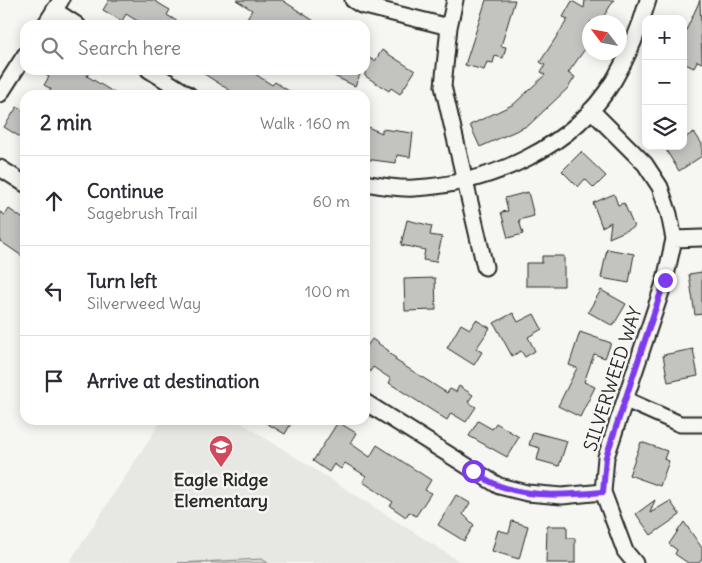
<!DOCTYPE html>
<html lang="en">
<head>
<meta charset="utf-8">
<style>
	body { margin:0; font-family:Delius,sans-serif; background:#f7f7f7; color:#2b2b33 }
	.controls { position:absolute; right:15px; top:15px; display:grid; overflow:hidden; border-radius:10px; box-shadow:0 2px 12px #0003 }
	.controls button { width:45px; height:45px; display:grid; place-items:center; padding:0; border:0; border-bottom:1px solid #e1e1e2; background:#fff; color:#2b2b33; font:25px sans-serif }
	.compass { position:absolute; left:582px; top:15px; width:45px; height:45px; border-radius:50%; background:#fff; box-shadow:0 2px 12px #0003; rotate:302deg }
	.stop { position:absolute; width:15px; height:15px; margin:-11px; border:4px solid #7c3aed; border-radius:50%; background:#fff }
	.stop.end { background:#7c3aed; border-color:#fff; box-shadow:0 1px 5px #0008 }
	.list { margin:0; padding:0; list-style:none }
	h2 { display:flex; justify-content:space-between; align-items:center; height:65px; margin:0; padding:0 20px; font-size:21px }
	h2 small { font-size:16px; font-weight:400; color:#7c7c81 }
	.list li { display:grid; grid-template-columns:32px 1fr auto; gap:15px; align-items:center; box-sizing:border-box; height:90px; padding:0 20px; border-top:1px solid #e1e1e2 }
	.list b { display:block; font-size:19px; white-space:nowrap }
	.list p { margin:0; font-size:16px; white-space:nowrap; color:#7c7c81 }
	.list em { font-size:16px; font-style:normal; color:#7c7c81 }
	.icon { flex:none; width:28px; height:28px; fill:none; stroke:currentColor; stroke-width:2; stroke-linecap:round; stroke-linejoin:round }
	.map { position:relative; flex:none; width:702px; height:563px; overflow:hidden }
	.search { position:absolute; background:#fff; box-shadow:0 2px 12px #0003; left:20px; top:20px; width:350px; height:55px; display:flex; align-items:center; gap:12px; box-sizing:border-box; padding:0 18px; border-radius:15px; color:#7c7c81; font-size:19px }
	.panel { position:absolute; background:#fff; box-shadow:0 2px 12px #0003; left:20px; top:90px; width:350px; height:335px; border-radius:15px }
	.map>svg:first-child { display:block }
	.built { fill:#e7e7e3 }
	.garden { fill:#d9d9d5; stroke:#828280 }
	.building { fill:#c3c3c0; stroke:#2b2b2b }
	.lines { fill:none; stroke-linecap:round; stroke-linejoin:round }
	.street-casing { stroke:#2b2b2b; stroke-width:19 }
	.street { stroke:#f6f6f2; stroke-width:15 }
	.route { stroke:#7c3aed; stroke-width:6 }
	.labels { text-anchor:middle; stroke-width:5; stroke-linejoin:round; paint-order:stroke }
	.street-label { font-size:18px; fill:#2b2b2b; stroke:#f6f6f2 }
	.poi-label { font-size:18px; font-weight:bold; fill:#2b2b2b; stroke:#f6f6f2 }
</style>
</head>
<body>
<div class="map">
<svg width="702" height="563" viewBox="0 0 702 563">
	<rect width="100%" height="100%" fill="#f6f6f2"/>
	<filter id="ink" filterUnits="userSpaceOnUse"><feTurbulence type="fractalNoise" baseFrequency=".02" numOctaves="2"/><feDisplacementMap in="SourceGraphic" scale="10" xChannelSelector="R" yChannelSelector="G"/><feConvolveMatrix kernelMatrix="1 2 1 2 8 2 1 2 1" color-interpolation-filters="sRGB"/></filter>
	<g filter="url(#ink)">
		<path class="built" d="M162,420H237L462,563H69Z"/>
		<path class="garden" d="M262,559L268,563H178Z"/>
		<path class="building" d="M109,0H153L170,10L167,15L183,25H144L126,14L122,21L103,10Z
			M236,0H282L320,25H257L247,18L252,10Z
			M486,0H515L501,46L506,47L503,58L495,56L493,63L487,62L484,70L465,65Z
			M585,0H614L600,22H590V42L568,73L575,77L568,88L529,125L480,147L470,125L514,104L545,75L541,72L545,65L540,62L568,19L563,17L572,1L584,8Z
			M700,0L702,63L697,61L694,68L683,63V37Z
			M382,50L415,71L400,94L391,88L389,91L365,76V56L375,61Z
			M37,70H91L87,76L118,95H47L51,89L44,85L49,77Z
			M198,70H249L272,85L275,82L295,95H237Z
			M321,70H362L355,86Z
			M17,107L25,112V140L4,127Z
			M365,126L382,133V129L413,133L410,157L397,155L396,163L365,159Z
			M694,132L702,144V156L679,171L666,150L672,146H683V139Z
			M581,152L606,176L594,188L585,179L578,187L562,171Z
			M528,192L534,216L519,220L523,234L508,238L501,212L508,211L505,198Z
			M614,194L618,205L624,203L634,227L609,238L611,222L602,227L593,203Z
			M9,209L25,220V258L0,241V212L5,215Z
			M407,220L432,226L430,235L442,237L436,262L423,260L425,250L401,245Z
			M607,249L634,254L629,283L601,278Z
			M542,256H564V286H526V263H542Z
			M702,272V314L695,315L689,274Z
			M435,278L436,310L405,311L404,279Z
			M601,290L626,304L613,326L588,312Z
			M513,313L518,322L534,314L542,329L528,337L535,351L525,357L521,351L512,356L494,323Z
			M476,320L490,328L476,349L482,352L474,365L447,348L461,324L470,329Z
			M580,332L611,343L605,358L594,354L584,382L595,387L580,417L558,406L577,368L569,365Z
			M372,339L389,351L388,353L396,358L395,360L447,393L450,389L456,392L459,386L473,395L468,402L476,407L466,422L451,413L447,420L389,383L391,379L373,367L365,379V349Z
			M693,349L698,376L668,382L663,355Z
			M261,420H293L285,434Z
			M478,421L492,429L496,423L519,437L507,457L469,436Z
			M338,422L356,433L350,443L370,457L377,445L431,480L425,490L431,493L416,516L409,512L406,517L390,506L393,502L363,482L366,476L345,463L341,469L334,464L329,472L313,461Z
			M533,432L567,441L559,466L537,460L540,448L529,445Z
			M641,442L667,451L664,459L669,461L660,486L629,475Z
			M456,495L470,503L463,514L474,525L464,541L438,525Z
			M655,500L650,513L670,501L680,515L651,535L636,514Z
			M512,521L528,526L519,559L492,551L498,530L509,533Z
			M684,522L702,548V559L699,563H688L675,554L677,550L669,544Z
			M547,526H567V538H575V563H546Z"/>
		<g class="lines">
			<defs>
				<path id="street" d="M353,0L361,5L449,27
					M455,0L449,27L443,86L485,267
					M54,10L77,25
					M45,25L61,0
					M149,70L189,95
					M0,94L25,55
					M591,110L645,164L660,187L669,214L674,239L665,280L606,457L603,492L625,551L635,563
					M0,168L25,184
					M365,183C381,186 398,189 414,188C490,184 573,148 614,80C629,55 640,28 648,0
					M674,239L702,238
					M626,400L680,424H702
					M365,402L499,486L527,493L562,496L603,492"/>
			</defs>
			<use href="#street" class="street-casing"/>
			<use href="#street" class="street"/>
		</g>
	</g>
	<g class="lines" filter="url(#ink)">
		<path class="route" d="M473,471C481,476 490,483 500,486C533,498 568,495 603,492L606,457L665,280"/>
	</g>
	<defs>
		<symbol id="school-pin" viewBox="-11 -11 22 30"><path d="M0 17L-7.5 6A9.5 9.5 0 1 1 7.5 6Z" fill="#d1495b" stroke="#f6f6f2"/><path d="M0-5L7-2L0 1L-7-2ZM-4 1L0 2.5L4 1V4Q0 6-4 4Z" fill="#fff"/></symbol>
	</defs>
	<g fill-rule="evenodd">
		<use href="#school-pin" x="207" y="433" width="28" height="38"/>
	</g>
	<g class="labels">
		<g class="street-label">
			<text transform="translate(613 379) rotate(-72)" y="6">SILVERWEED WAY</text>
		</g>
		<g class="poi-label">
			<text x="221" y="486">Eagle Ridge<tspan x="221" dy="21">Elementary</tspan></text>
		</g>
	</g>
</svg>
<div class="controls">
<button>+</button>
<button>−</button>
<button><svg class="icon" aria-label="layers" viewBox="0 0 24 24"><path d="M12 4l9 5-9 5-9-5zM3 14l9 5 9-5"/></svg></button>
</div>
<svg class="compass" viewBox="-18 -18 36 36"><path d="M0-13l5 13h-10z" fill="#e53935"/><path d="M0 13l5-13h-10z" fill="#7c7c81"/></svg>
<div class="stop" style="left:473px;top:471px"></div>
<div class="stop end" style="left:665px;top:280px"></div>
<div class="search"><svg class="icon" aria-label="search" viewBox="0 0 24 24"><circle cx="10" cy="10" r="6"/><path d="M15 15l6 6"/></svg>Search here</div>
<section class="panel">
<h2>2 min<small>Walk · 160 m</small></h2>
<ul class="list">
<li><svg class="icon" aria-label="ahead" viewBox="0 0 24 24"><path d="M12 20V5M6 11l6-6 6 6"/></svg><div><b>Continue</b><p>Sagebrush Trail</p></div><em>60 m</em></li>
<li><svg class="icon" aria-label="left" viewBox="0 0 24 24"><path d="M17 20v-9H6M10 6l-5 5 5 5"/></svg><div><b>Turn left</b><p>Silverweed Way</p></div><em>100 m</em></li>
<li><svg class="icon" aria-label="arrive" viewBox="0 0 24 24"><path d="M6 21V4h12l-3 4 3 4H6"/></svg><div><b>Arrive at destination</b></div></li>
</ul>
</section>
</div>
</body>
</html>
